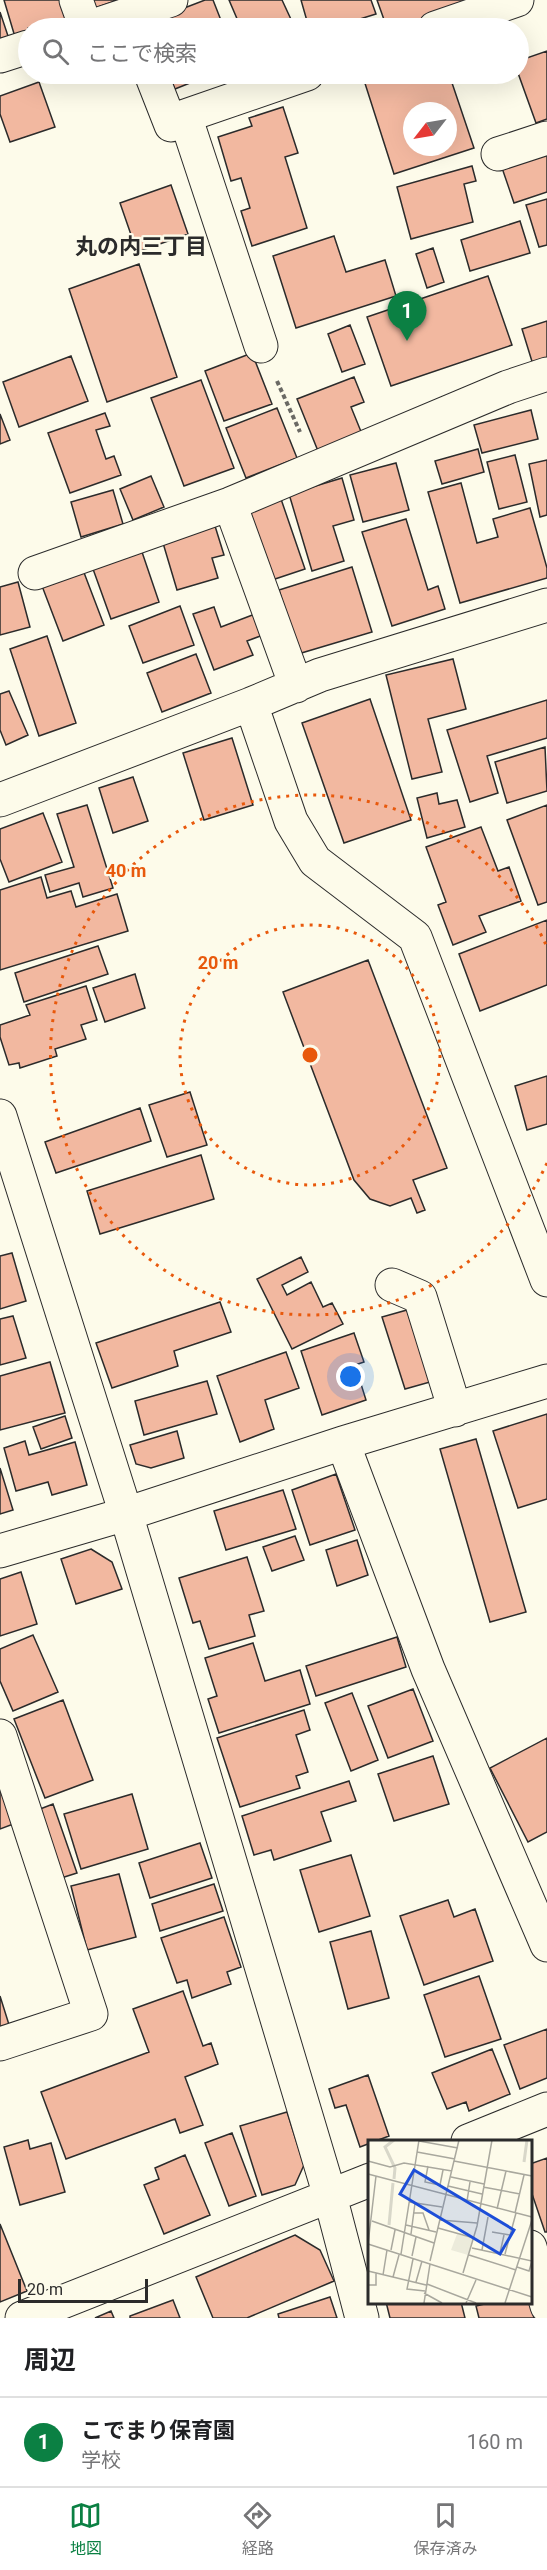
<!DOCTYPE html>
<html lang="ja">
<head>
<meta charset="utf-8">
<style>
	body { margin:0; font-family:Roboto,"Noto Sans JP",sans-serif; background:#f2f2f2; color:#202124 }
	.compass { position:absolute; left:403px; top:102px; width:54px; height:54px; border-radius:50%; background:#fff; box-shadow:0 6px 24px #0002; rotate:239deg }
	.scale { position:absolute; left:18px; bottom:15px; width:130px; box-sizing:border-box; padding-left:6px; border:3px solid #2b2b2b; border-top:0; font-size:16px; line-height:21px; white-space:nowrap; color:#2b2b2b; -webkit-text-stroke:4px #fdfbea; paint-order:stroke }
	.you { position:absolute; left:351px; top:1377px; width:21px; height:21px; margin:-15px; border:4px solid #fff; border-radius:50%; background:#1a73e8; box-shadow:0 0 0 9px #1a73e833 }
	.badge { display:grid; place-items:center; width:39px; height:39px; border-radius:50%; background:#0b8043; color:#fff; font-size:20px; font-weight:700 }
	.pin { position:absolute; translate:-50% -50px; filter:drop-shadow(0 2px 3px #0008) }
	.pin::after { content:''; position:absolute; top:32px; width:21px; height:18px; background:inherit; clip-path:polygon(0 0,100% 0,50% 100%) }
	.list { margin:0; padding:0; list-style:none }
	h2 { display:flex; justify-content:space-between; align-items:center; height:78px; margin:0; padding:0 24px; font-size:26px }
	h2 small { font-size:20px; font-weight:400; color:#757577 }
	.list li { display:grid; grid-template-columns:39px 1fr auto; gap:18px; align-items:center; box-sizing:border-box; height:90px; padding:0 24px; border-top:2px solid #e0e0e0 }
	.list b { display:block; font-size:22px; white-space:nowrap }
	.list p { margin:0; font-size:20px; white-space:nowrap; color:#757577 }
	.list em { font-size:20px; font-style:normal; color:#757577 }
	.icon { flex:none; width:33px; height:33px; fill:none; stroke:currentColor; stroke-width:2; stroke-linecap:round; stroke-linejoin:round }
	.map { position:relative; flex:none; width:547px; height:2318px; overflow:hidden }
	.search { position:absolute; background:#fff; box-shadow:0 6px 24px #0002; left:18px; right:18px; top:18px; height:66px; display:flex; align-items:center; gap:15px; box-sizing:border-box; padding:0 21px; border-radius:33px; color:#757577; font-size:22px }
	.sheet { height:168px; background:#fff }
	nav { display:flex; justify-content:space-around; align-items:center; box-sizing:border-box; height:84px; border-top:2px solid #e0e0e0; background:#fff; font-size:16px; color:#757577 }
	nav a { display:grid; justify-items:center; gap:3px }
	nav .on { color:#0b8043 }
	.map>svg:first-child { display:block }
	.building { fill:#f2b8a0; stroke:#2b2b2b; stroke-width:1.5; fill-rule:evenodd }
	.lines { fill:none; stroke-linecap:round; stroke-linejoin:round }
	.minor-casing { stroke:#2b2b2b; stroke-width:35 }
	.path { stroke:#6a6964; stroke-width:4; stroke-dasharray:4.5 3; stroke-linecap:butt }
	.minor { stroke:#fdfbea; stroke-width:33 }
	.ring { fill:none; stroke:#e8590c; stroke-width:3; stroke-dasharray:3 6 }
	.labels { text-anchor:middle; stroke-width:4.5; stroke-linejoin:round; paint-order:stroke }
	.neighbourhood-label { font-size:22px; font-weight:bold; fill:#2b2b2b; stroke:#fdfbea }
	.inset-river { fill:none; stroke:#d8d7c9; stroke-width:3 }
	.inset-road { fill:none; stroke:#a9a89e; stroke-width:1.5 }
	.view { fill:#1d4ed8; fill-opacity:0.15; stroke:#1d4ed8; stroke-width:3 }
	.inset-edge { fill:none; stroke:#2b2b2b; stroke-width:3 }
	.centre { fill:#e8590c; stroke:#fdfbea; stroke-width:3 }
	.ring-label { font-size:18px; text-anchor:middle; font-weight:bold; fill:#e8590c; stroke:#fdfbea; stroke-width:4.5; stroke-linejoin:round; paint-order:stroke }
</style>
</head>
<body>
<div class="map">
<svg width="547" height="2318" viewBox="0 0 547 2318">
	<rect width="100%" height="100%" fill="#fdfbea"/>
	<path class="building" d="M4,0H67L73,20L45,28H28V33L15,37Z
		M89,0H118L92,9Z
		M205,0H213L224,28H151L148,22Z
		M229,0H282L295,28H241Z
		M301,0H371L376,14L331,28H309Z
		M377,0H473L474,4L404,28H387Z
		M0,12L9,39L0,42Z
		M547,51V119L536,123L518,73V61Z
		M168,74H209L210,75L175,89Z
		M362,74H449L474,148L394,174ZM412,111H448V147H412Z
		M39,82L55,127L10,142L0,114V96Z
		M283,107L298,153L285,157L307,228L252,246L241,211L250,208L241,178L231,181L218,137L252,126L249,118Z
		M547,150V192L514,203L501,165Z
		M472,166L476,181L464,184L473,222L411,239L397,187Z
		M171,185L188,234L137,252L120,203Z
		M547,199V245L539,247L526,205Z
		M520,221L530,253L470,271L461,240Z
		M334,236L346,272L385,260L396,296L296,328L273,256Z
		M433,248L444,282L427,288L416,254Z
		M139,264L177,377L107,402L69,289Z
		M488,276L512,345L391,386L367,317Z
		M547,321V364L534,368L522,329Z
		M350,325L365,364L342,372L328,334Z
		M252,353L272,404L224,421L205,371Z
		M71,356L88,401L19,427L3,382Z
		M354,377L364,402L351,407L362,434L318,451L297,399Z
		M201,380L234,468L184,486L151,398Z
		M277,408L297,458L246,478L226,428Z
		M531,410L538,439L482,453L474,425Z
		M105,413L110,426L96,430L106,459L114,456L121,475L70,493L48,433Z
		M0,414L10,440L0,444Z
		M478,449L484,472L442,484L435,461Z
		M515,455L527,502L499,509L487,462Z
		M547,460V515L540,517L529,464Z
		M396,463L409,510L363,522L350,475Z
		M151,476L164,507L133,520L120,489Z
		M342,478L354,520L333,526L344,561L312,571L289,494Z
		M461,483L477,543L498,537L493,519L530,508L547,568V578L460,603L428,492Z
		M113,490L123,524L81,537L71,502Z
		M281,499L305,569L269,581L245,512Z
		M406,519L428,590L438,586L445,609L392,626L362,532Z
		M215,526L224,555L212,558L218,578L177,590L163,543Z
		M142,552L159,602L111,619L93,569Z
		M352,567L372,632L298,654L279,590Z
		M83,570L104,625L63,641L42,586Z
		M18,582L30,627L0,635V587Z
		M180,606L194,645L143,663L129,626Z
		M214,607L221,627L255,614L263,635L247,641L253,655L214,670L193,614Z
		M47,636L76,723L39,736L10,649Z
		M196,654L211,693L162,712L147,673Z
		M453,659L466,709L428,719L442,772L412,779L386,675Z
		M9,691L28,735L6,745L0,730V694Z
		M370,699L411,820L344,843L302,723Z
		M547,700V738L487,756L498,793L470,802L447,730Z
		M232,738L253,805L204,820L183,753Z
		M545,747L547,791L507,803L495,762Z
		M133,777L148,821L113,833L99,788Z
		M437,793L439,804L457,800L465,827L427,838L417,798Z
		M87,805L113,888L83,897L79,883L50,892L45,875L74,867L57,814Z
		M547,805V902L538,905L507,820Z
		M43,813L62,862L9,882L0,859V829Z
		M481,827L498,871L509,867L521,901L479,916L486,932L453,945L438,905L446,902L426,847Z
		M41,877L47,898L71,891L76,907L117,894L128,931L0,970V890Z
		M547,920V985L480,1011L459,954Z
		M98,946L108,974L24,1002L15,973Z
		M368,960L447,1168L413,1180L425,1210L417,1213L411,1198L390,1206L370,1199L354,1180L283,992Z
		M135,974L145,1008L105,1022L93,988Z
		M86,986L97,1020L81,1025L86,1039L55,1049L57,1056L20,1068L19,1063L9,1065L0,1037V1025L30,1015L26,1005Z
		M547,1076V1124L527,1130L515,1086Z
		M190,1092L207,1145L167,1157L149,1105Z
		M140,1108L151,1141L56,1173L45,1142Z
		M201,1155L214,1199L100,1234L87,1191Z
		M12,1253L26,1301L0,1309V1256Z
		M301,1257L308,1272L282,1285L287,1295L311,1282L323,1307L332,1303L343,1324L292,1349L257,1279Z
		M220,1302L231,1332L174,1351L178,1366L112,1388L96,1343Z
		M407,1310L430,1382L405,1389L382,1317Z
		M13,1316L26,1358L0,1365V1319Z
		M354,1333L364,1362L355,1365L366,1400L322,1415L301,1351Z
		M286,1352L299,1388L265,1400L274,1429L240,1442L217,1376Z
		M50,1362L65,1413L0,1430V1376Z
		M207,1381L217,1414L144,1435L135,1401Z
		M547,1414V1499L518,1508L493,1431Z
		M65,1416L72,1438L41,1449L33,1427Z
		M177,1431L184,1458L151,1468L136,1464L130,1445Z
		M476,1439L526,1612L490,1622L440,1449Z
		M25,1441L29,1455L75,1442L87,1485L52,1495L48,1482L16,1491L4,1448Z
		M0,1468L13,1510L0,1514Z
		M336,1474L355,1530L310,1545L292,1490Z
		M283,1490L296,1529L226,1550L214,1511Z
		M295,1536L304,1560L272,1571L263,1547Z
		M357,1540L368,1575L337,1586L326,1550Z
		M91,1549L112,1562L122,1589L76,1604L61,1559Z
		M247,1557L264,1611L249,1615L255,1636L209,1649L200,1621L193,1623L179,1578Z
		M21,1572L37,1624L0,1636V1579Z
		M33,1635L58,1692L13,1711L0,1681V1649Z
		M397,1637L406,1667L316,1696L306,1666Z
		M253,1643L265,1681L300,1670L310,1704L219,1733L208,1699L217,1696L205,1658Z
		M413,1689L433,1741L388,1758L368,1706Z
		M352,1693L378,1760L351,1771L325,1703Z
		M63,1700L93,1780L45,1798L14,1719Z
		M304,1710L310,1730L296,1735L308,1772L296,1776L300,1788L240,1807L217,1738Z
		M547,1738V1832L528,1842L490,1768Z
		M433,1756L449,1804L394,1821L378,1774Z
		M0,1780L16,1823L0,1829Z
		M349,1781L356,1801L321,1812L331,1841L274,1860L271,1850L254,1855L242,1816Z
		M132,1794L148,1849L81,1869L64,1814Z
		M53,1804L77,1873L58,1879L35,1811Z
		M200,1843L212,1878L150,1898L139,1863Z
		M351,1855L370,1916L319,1932L300,1870Z
		M119,1874L136,1937L87,1950L71,1886Z
		M214,1884L223,1911L160,1931L152,1904Z
		M448,1900L454,1917L475,1909L493,1961L424,1985L400,1916Z
		M224,1917L241,1967L227,1972L231,1984L192,1998L187,1980L177,1983L161,1938Z
		M371,1931L389,1998L348,2009L330,1942Z
		M479,1976L501,2039L445,2057L424,1995Z
		M183,1991L203,2046L211,2043L218,2064L185,2077L203,2125L180,2133L175,2119L66,2159L41,2092L149,2052L133,2009Z
		M0,1996L11,2031L0,2035Z
		M547,2029V2078L520,2089L504,2045Z
		M492,2049L510,2094L469,2111L466,2102L447,2109L432,2073Z
		M368,2075L389,2136L360,2147L346,2105L335,2108L329,2089Z
		M287,2112L304,2165L295,2185L262,2195L240,2126Z
		M232,2133L256,2196L229,2206L205,2143Z
		M28,2140L30,2149L51,2143L65,2192L20,2205L4,2147Z
		M185,2155L210,2215L164,2234L144,2185L159,2179L155,2168Z
		M547,2158V2232H545L530,2188V2164Z
		M0,2224L27,2291L0,2302Z
		M295,2235L320,2250L334,2281L247,2318H213L196,2277Z
		M330,2297L337,2318H279L278,2314Z
		M173,2300L180,2318H130V2316Z
		M386,2302H461L465,2318H390Z
		M493,2302H530L534,2318H479L476,2306Z
		M111,2311L114,2318H95Z"/>
	<g class="lines">
		<defs>
			<path id="minor" d="M76,0L86,28
				M87,28L171,0
				M435,28L517,0
				M0,56L28,47
				M151,74L171,125L185,116L261,346
				M185,116L307,74
				M498,154L547,138
				M230,504L296,686
				M35,573L230,504L508,387L547,374
				M251,704L291,821L315,861L415,937L547,1280
				M0,800L251,704L320,675L547,605
				M0,1116L126,1514L330,2196L362,2318
				M392,1285L420,1297L455,1410
				M343,1443L428,1669L547,1945
				M0,1551L126,1514L343,1443L547,1381
				M0,1736L91,2014L0,2044
				M468,2141L547,2109
				M530,2247L547,2306
				M22,2318L370,2180"/>
		</defs>
		<use href="#minor" class="minor-casing"/>
		<path class="path" d="M277,381L300,432"/>
		<use href="#minor" class="minor"/>
	</g>
	<g class="ring">
		<circle cx="310" cy="1055" r="130"/>
		<path d="M547 1163A260 260 0 1 1 547 947"/>
	</g>
	<g class="labels">
		<g class="neighbourhood-label">
			<text x="141" y="254">丸の内三丁目</text>
		</g>
	</g>
	<g transform="translate(368 2140)">
		<rect width="164" height="164" fill="#fdfbea"/>
		<path d="M89,94L105,98L100,115L83,110Z" fill="#ecebdb"/>
		<path class="inset-river" d="M156,22L159,0M26,39L27,28L17,7L26,0M21,85L25,43"/>
		<path class="inset-road" d="M51,1L90,8M49,12L87,19M0,21L22,27L36,23L84,31M86,21L164,36M60,26L57,42L72,45L75,30M0,34L164,77M83,37L116,44M80,46L114,54M115,47L152,54M99,61L102,42M41,62L74,67M129,69L138,31M46,73H55L61,90M147,73L156,35M72,80L109,83M4,81L66,103M38,85L68,92M70,88L106,98M124,92L142,95M43,94L47,63M0,104L8,36M0,104L164,157M104,108L164,121L161,131L149,127M23,110L27,90M114,110L120,77M132,113L136,95M33,114L51,0M137,114L148,73M101,115L148,130M44,116L48,97M45,119L39,149L57,151M62,121L91,0M0,131L58,145M95,133L109,86L124,0M15,135L19,110M25,137L31,115M48,142L54,121M59,144L108,163M0,145H8V133M56,153L74,163M56,163L62,124M98,163L108,140M137,163L164,80"/>
		<path class="view" d="M46,30L146,90L132,114L32,54Z"/>
		<rect width="164" height="164" class="inset-edge"/>
	</g>
	<circle cx="310" cy="1055" r="9" class="centre"/>
	<g class="ring-label">
		<text x="126" y="877">40 m</text>
		<text x="218" y="969">20 m</text>
	</g>
</svg>
<svg class="compass" viewBox="-18 -18 36 36"><path d="M0-13l5 13h-10z" fill="#e53935"/><path d="M0 13l5-13h-10z" fill="#757577"/></svg>
<div class="scale">20 m</div>
<div class="you"></div>
<div class="pin badge" style="left:407px;top:341px">1</div>
<div class="search"><svg class="icon" aria-label="search" viewBox="0 0 24 24"><circle cx="10" cy="10" r="6"/><path d="M15 15l6 6"/></svg>ここで検索</div>
</div>
<section class="sheet">
<h2>周辺<small></small></h2>
<ul class="list">
<li><span class="badge">1</span><div><b>こでまり保育園</b><p>学校</p></div><em>160 m</em></li>
</ul>
</section>
<nav>
<a class="on"><svg class="icon" aria-label="map" viewBox="0 0 24 24"><path d="M3 6l6-2 6 2 6-2v14l-6 2-6-2-6 2zM9 4v14M15 6v14"/></svg>地図</a>
<a><svg class="icon" aria-label="directions" viewBox="0 0 24 24"><path d="M12 3l9 9-9 9-9-9zM9 14v-3h6M13 9l2 2-2 2"/></svg>経路</a>
<a><svg class="icon" aria-label="saved" viewBox="0 0 24 24"><path d="M7 4h10v16l-5-4-5 4z"/></svg>保存済み</a>
</nav>
</body>
</html>
